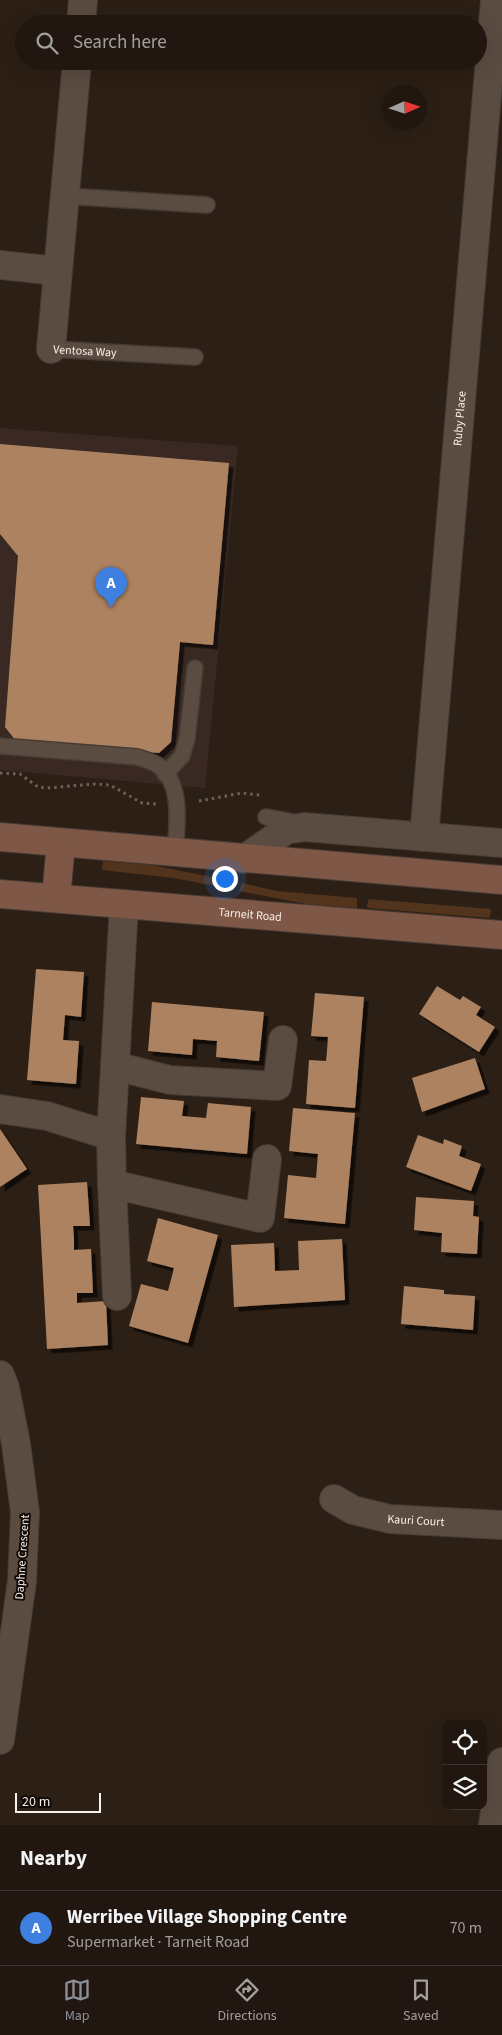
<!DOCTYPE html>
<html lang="en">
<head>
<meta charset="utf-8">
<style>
	body { margin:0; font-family:"Source Sans 3",sans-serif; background:#2d241e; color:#f1f3f6 }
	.controls { position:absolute; right:15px; bottom:15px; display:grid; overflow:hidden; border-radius:10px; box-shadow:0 5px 20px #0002 }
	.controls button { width:45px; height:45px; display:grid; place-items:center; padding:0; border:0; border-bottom:1px solid #3e3630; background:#211710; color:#f1f3f6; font:25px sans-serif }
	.compass { position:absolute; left:382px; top:85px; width:45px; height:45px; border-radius:50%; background:#211710; box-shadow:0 5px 20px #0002; rotate:87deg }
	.scale { position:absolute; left:15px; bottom:12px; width:86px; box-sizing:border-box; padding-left:5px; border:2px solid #f9f0ea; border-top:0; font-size:14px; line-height:18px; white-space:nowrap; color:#f9f0ea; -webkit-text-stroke:4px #100a06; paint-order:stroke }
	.you { position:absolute; left:224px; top:878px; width:18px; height:18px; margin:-12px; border:4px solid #fff; border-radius:50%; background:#1a73e8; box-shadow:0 0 0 8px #1a73e833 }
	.badge { display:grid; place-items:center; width:32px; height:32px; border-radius:50%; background:#8c9099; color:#fff; font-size:16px; font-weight:700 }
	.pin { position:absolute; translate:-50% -41px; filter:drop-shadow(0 1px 2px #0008) }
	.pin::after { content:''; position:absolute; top:26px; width:18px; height:15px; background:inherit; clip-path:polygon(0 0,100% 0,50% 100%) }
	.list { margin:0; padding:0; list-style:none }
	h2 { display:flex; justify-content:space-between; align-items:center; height:65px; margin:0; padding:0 20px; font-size:21px }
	h2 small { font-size:16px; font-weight:400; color:#a29f9f }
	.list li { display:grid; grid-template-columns:32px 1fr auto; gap:15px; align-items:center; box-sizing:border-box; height:75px; padding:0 20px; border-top:1px solid #3e3630 }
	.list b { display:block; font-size:19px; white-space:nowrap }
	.list p { margin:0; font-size:16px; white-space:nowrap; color:#a29f9f }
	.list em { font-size:16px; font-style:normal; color:#a29f9f }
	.icon { flex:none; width:28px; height:28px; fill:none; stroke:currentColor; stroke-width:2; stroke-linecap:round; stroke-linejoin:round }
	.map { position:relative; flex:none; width:502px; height:1825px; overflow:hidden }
	.search { position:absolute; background:#211710; box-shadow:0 5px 20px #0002; left:15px; right:15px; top:15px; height:55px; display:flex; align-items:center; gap:12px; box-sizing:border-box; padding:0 18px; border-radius:28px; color:#a29f9f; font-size:19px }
	.sheet { height:140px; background:#211710 }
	nav { display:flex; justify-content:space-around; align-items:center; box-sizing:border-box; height:70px; border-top:1px solid #3e3630; background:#211710; font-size:14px; color:#a29f9f }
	nav a { display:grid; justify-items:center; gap:2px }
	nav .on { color:#8c9099 }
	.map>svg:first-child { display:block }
	.commercial { fill:#3a2822 }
	.green { fill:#52331b }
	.building { fill:#ac8261; filter:url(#shadow) }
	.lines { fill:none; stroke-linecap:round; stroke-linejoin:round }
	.service-casing { stroke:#463c35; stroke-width:18 }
	.minor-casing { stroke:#463c35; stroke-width:30 }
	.secondary-casing { stroke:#463c35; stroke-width:30 }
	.path { stroke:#6d6158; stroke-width:3; stroke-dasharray:2.5 4; stroke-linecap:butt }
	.service { stroke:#5b4c42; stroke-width:15 }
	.minor { stroke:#5b4c42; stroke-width:28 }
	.secondary { stroke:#7e5746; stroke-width:28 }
	.labels { text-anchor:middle; stroke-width:4; stroke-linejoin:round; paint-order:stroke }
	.street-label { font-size:12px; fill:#f9f0ea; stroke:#100a06 }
</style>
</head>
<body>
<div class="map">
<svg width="502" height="1825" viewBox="0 0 502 1825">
	<defs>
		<filter id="shadow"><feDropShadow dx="4.5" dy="4.5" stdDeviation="0" flood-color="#0009"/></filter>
	</defs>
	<rect width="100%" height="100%" fill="#2c1f15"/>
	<path class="commercial" d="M0,428L238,446L205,788L0,770Z"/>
	<path class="green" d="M103,861L151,865L227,880L226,888L173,878L102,870Z
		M242,883L277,891L357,898V908L312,905L239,891Z
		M368,899L491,909L490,918L367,908Z"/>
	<path class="building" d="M0,444L229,463L213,645L180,642L171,742L159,753L16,741L5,727L18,556L0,534Z
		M36,969L84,972L81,1017L65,1015L64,1028L63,1040L79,1041L76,1084L27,1080Z
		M437,986L460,1000L463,996L481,1007L476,1015L495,1027L479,1052L419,1014Z
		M315,993L364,997L355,1108L306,1104L309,1060L326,1061L327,1051L328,1037L311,1036Z
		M152,1002L264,1012L259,1061L216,1057L217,1041L193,1039L192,1055L148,1051Z
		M475,1058L485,1089L422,1112L412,1078Z
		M141,1097L184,1101L182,1116L206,1118L208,1103L251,1107L247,1154L136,1144Z
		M293,1108L355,1113L345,1224L284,1218L288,1175L316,1178L318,1154L289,1151Z
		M0,1129L27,1169L0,1187Z
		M418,1135L443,1144L444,1139L462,1146L459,1156L481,1164L471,1191L406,1167Z
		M87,1182L90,1226H73L74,1238V1250L91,1249L93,1293H77V1303L106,1301L108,1345L47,1349L38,1185Z
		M416,1197L474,1201L473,1216L479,1217L477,1254L441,1252L442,1233L414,1230Z
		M158,1218L218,1235L188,1343L129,1326L141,1284L168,1291L174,1268L147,1261Z
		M342,1239L345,1300L234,1307L231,1245L274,1243L275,1271L299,1270L298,1241Z
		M404,1286L444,1290V1294L475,1296L473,1330L401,1324Z"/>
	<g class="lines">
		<defs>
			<g id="service">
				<path d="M66,196L207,205"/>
				<path id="s1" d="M51,349L195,357"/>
				<path d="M0,746L137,757C143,759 150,761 156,764C184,781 177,826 175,853"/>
				<path d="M165,774L182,756L187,739L195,668"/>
				<path d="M266,817L288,821L294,827"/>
			</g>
			<g id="minor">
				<path d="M81,24L83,0"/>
				<path d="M0,265L57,271"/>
				<path d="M51,349L77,61"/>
				<path id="s2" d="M424,837L495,0"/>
				<path d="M244,859L286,830L304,827L502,843"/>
				<path d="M124,904L115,1066L170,1080L277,1086L283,1040"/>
				<path d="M0,1109L47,1116L111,1136L115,1066"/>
				<path d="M111,1136L112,1184L260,1218L267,1159"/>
				<path d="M112,1184L117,1296"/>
				<path d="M0,1375L5,1388L16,1444L25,1512L22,1581L0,1740"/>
				<path id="s3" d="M334,1499L353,1510L390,1519L502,1525"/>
				<path d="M493,1825L502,1762"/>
			</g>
			<g id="secondary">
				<path d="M0,837L502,880"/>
				<path id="s4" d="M0,894L502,935"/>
				<path d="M56,898L61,843"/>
			</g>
		</defs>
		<use href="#service" class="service-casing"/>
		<use href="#minor" class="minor-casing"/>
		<use href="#secondary" class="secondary-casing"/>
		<path class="path" d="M0,773L20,774L38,787L47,788L95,784L110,785L142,803L156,804
			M199,801L242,793L260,795"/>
		<use href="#service" class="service"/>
		<use href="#minor" class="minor"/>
		<use href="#secondary" class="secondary"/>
	</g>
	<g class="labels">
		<g class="street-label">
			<text dy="4" stroke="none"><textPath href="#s1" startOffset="34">Ventosa Way</textPath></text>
			<text dy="4" stroke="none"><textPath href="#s2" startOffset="420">Ruby Place</textPath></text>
			<text dy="4" stroke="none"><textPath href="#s4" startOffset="251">Tarneit Road</textPath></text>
			<text dy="4" stroke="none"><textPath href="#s3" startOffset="86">Kauri Court</textPath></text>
			<text transform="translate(22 1557) rotate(-86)" y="4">Daphne Crescent</text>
		</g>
	</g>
</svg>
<div class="controls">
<button><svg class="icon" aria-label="locate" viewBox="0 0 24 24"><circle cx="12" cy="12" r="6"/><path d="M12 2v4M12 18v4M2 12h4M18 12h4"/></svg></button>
<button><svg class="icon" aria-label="layers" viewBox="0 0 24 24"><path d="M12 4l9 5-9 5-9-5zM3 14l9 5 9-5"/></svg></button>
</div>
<svg class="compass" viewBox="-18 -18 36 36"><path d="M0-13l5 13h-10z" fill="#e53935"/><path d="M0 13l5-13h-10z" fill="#a29f9f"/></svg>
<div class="scale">20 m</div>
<div class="you"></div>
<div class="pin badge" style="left:111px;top:608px;background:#3f7fe0">A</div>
<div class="search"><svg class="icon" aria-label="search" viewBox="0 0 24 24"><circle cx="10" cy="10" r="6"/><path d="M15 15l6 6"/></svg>Search here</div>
</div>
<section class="sheet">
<h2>Nearby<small></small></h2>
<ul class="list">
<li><span class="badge" style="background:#3f7fe0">A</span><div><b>Werribee Village Shopping Centre</b><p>Supermarket · Tarneit Road</p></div><em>70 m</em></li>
</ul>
</section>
<nav>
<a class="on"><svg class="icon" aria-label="map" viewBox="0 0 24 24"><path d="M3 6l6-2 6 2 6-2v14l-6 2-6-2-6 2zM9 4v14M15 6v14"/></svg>Map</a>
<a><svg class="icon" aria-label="directions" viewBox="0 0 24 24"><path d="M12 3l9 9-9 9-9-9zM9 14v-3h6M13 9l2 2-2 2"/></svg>Directions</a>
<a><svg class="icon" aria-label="saved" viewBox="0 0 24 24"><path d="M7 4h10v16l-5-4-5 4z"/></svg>Saved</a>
</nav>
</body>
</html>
